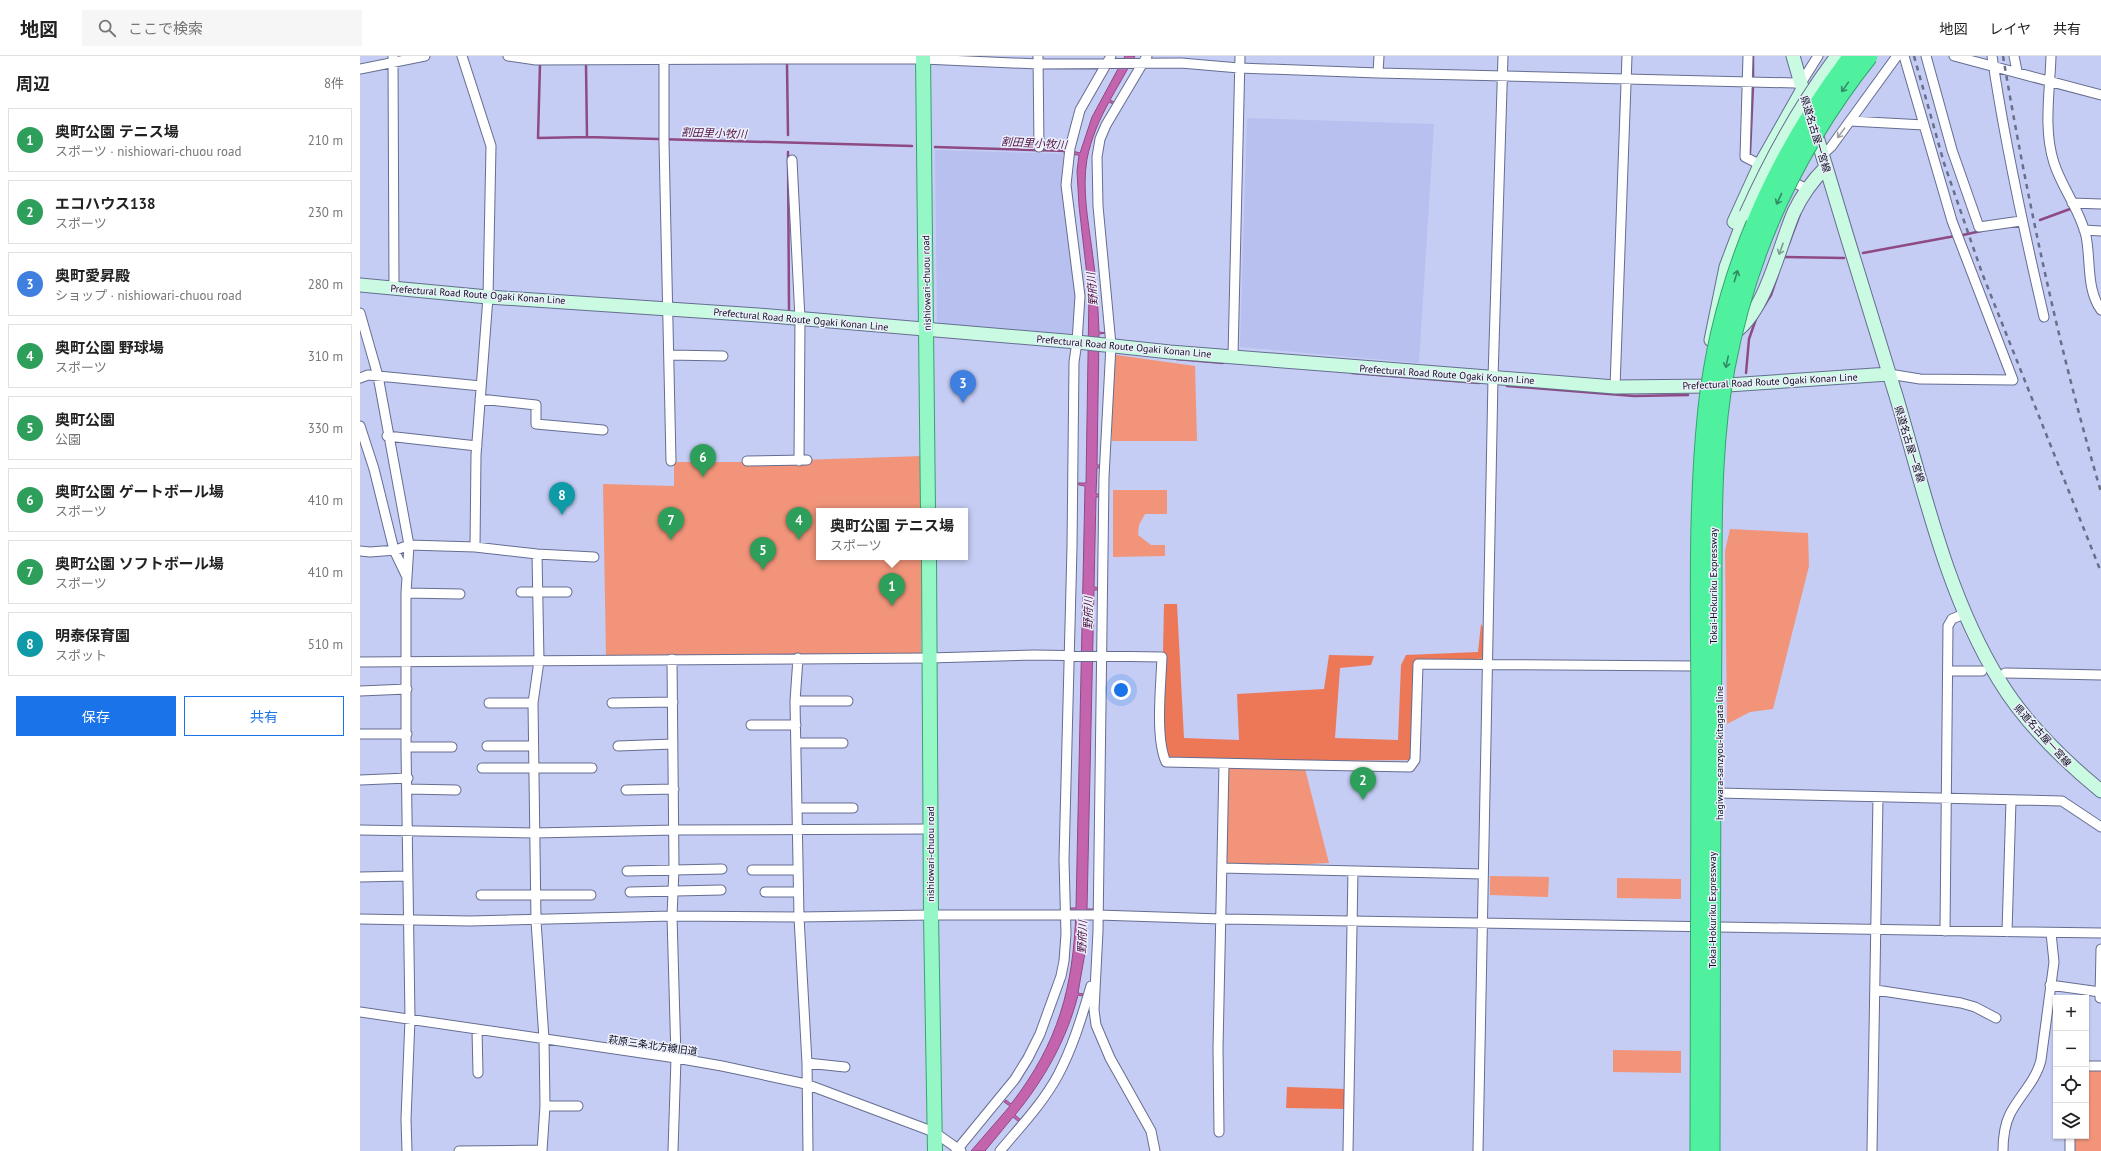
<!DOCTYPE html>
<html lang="ja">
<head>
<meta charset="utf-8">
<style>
	body { margin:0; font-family:"PT Sans","Noto Sans JP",sans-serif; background:#f6f6f6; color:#222 }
	.controls { position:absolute; right:12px; bottom:12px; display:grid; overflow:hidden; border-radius:0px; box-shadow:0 1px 3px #0004 }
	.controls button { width:36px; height:36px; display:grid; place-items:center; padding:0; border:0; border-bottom:1px solid #e0e0e0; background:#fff; color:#222; font:20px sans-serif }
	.you { position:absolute; left:761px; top:634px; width:14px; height:14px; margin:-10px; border:3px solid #fff; border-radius:50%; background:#1a73e8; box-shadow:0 0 0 6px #1a73e833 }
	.badge { display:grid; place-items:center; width:26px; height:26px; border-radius:50%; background:#1a73e8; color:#fff; font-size:13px; font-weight:700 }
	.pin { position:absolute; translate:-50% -33px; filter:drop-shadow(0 1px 2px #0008) }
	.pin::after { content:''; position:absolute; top:21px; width:14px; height:12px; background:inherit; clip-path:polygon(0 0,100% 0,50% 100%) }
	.popup { position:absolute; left:456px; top:452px; width:152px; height:52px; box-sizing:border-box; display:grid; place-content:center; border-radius:0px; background:#fff; filter:drop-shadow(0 1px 3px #0005); font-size:13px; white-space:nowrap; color:#767676 }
	.popup b { font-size:15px; color:#222 }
	.popup::after { content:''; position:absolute; left:50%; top:100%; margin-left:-8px; border:8px solid transparent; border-top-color:#fff }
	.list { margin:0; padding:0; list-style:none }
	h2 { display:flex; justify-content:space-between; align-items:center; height:52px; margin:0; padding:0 16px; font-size:17px }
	h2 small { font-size:13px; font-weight:400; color:#767676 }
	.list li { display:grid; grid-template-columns:26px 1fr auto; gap:12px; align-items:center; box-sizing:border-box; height:64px; margin:0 8px 8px; padding:0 8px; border:1px solid #e0e0e0; border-radius:0px }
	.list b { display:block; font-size:15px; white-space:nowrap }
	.list p { margin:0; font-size:13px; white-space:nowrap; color:#767676 }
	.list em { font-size:13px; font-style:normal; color:#767676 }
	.actions { display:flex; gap:8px; padding:12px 16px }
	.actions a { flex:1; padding:9px 0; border:1px solid #1a73e8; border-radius:0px; text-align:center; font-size:14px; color:#1a73e8 }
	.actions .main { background:#1a73e8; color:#fff }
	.icon { flex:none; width:22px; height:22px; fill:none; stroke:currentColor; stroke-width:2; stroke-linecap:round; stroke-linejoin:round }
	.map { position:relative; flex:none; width:1741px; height:1095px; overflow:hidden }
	header { display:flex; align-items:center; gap:24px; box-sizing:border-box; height:56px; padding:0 20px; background:#fff; border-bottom:1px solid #e0e0e0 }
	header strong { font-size:19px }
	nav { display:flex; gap:22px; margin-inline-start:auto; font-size:14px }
	.search { width:280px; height:36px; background:#f6f6f6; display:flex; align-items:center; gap:10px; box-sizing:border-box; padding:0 14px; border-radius:0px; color:#767676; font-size:15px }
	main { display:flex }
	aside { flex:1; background:#fff }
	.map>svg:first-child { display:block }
	.built { fill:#b7c0ee }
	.green { fill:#f1947a }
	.forest { fill:#ed7857 }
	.water { fill:#c564ae; stroke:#8e4a82 }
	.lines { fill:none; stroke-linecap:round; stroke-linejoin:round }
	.stream { stroke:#8e4a82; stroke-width:2.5 }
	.street-casing { stroke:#666d90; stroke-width:11 }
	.secondary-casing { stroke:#666d90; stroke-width:15 }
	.primary-casing { stroke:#38a271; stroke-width:16 }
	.street { stroke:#fff; stroke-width:9 }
	.secondary { stroke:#cafbe2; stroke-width:13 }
	.primary { stroke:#95f7c5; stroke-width:14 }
	.rail { stroke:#6a6f89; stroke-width:2.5; stroke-dasharray:5 5; stroke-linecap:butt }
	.secondary-bridge-casing { stroke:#666d90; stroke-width:15; stroke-linecap:butt }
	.highway-bridge-casing { stroke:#38a271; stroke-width:19; stroke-linecap:butt }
	.secondary-bridge { stroke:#cafbe2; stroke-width:13 }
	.highway-bridge { stroke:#4ff19f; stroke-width:17 }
	.oneway { stroke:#318b64 }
	.oneway2 { stroke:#9e9fa4 }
	.oneway3 { stroke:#7e9c93 }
	.labels { text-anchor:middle; stroke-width:3; stroke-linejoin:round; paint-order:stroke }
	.street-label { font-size:10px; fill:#0d0e1c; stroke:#eceffb }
	.water-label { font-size:11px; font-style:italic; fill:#4f1243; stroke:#eceffb }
</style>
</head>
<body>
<header>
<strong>地図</strong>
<div class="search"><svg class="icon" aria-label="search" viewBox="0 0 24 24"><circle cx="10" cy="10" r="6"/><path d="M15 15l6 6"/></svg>ここで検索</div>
<nav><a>地図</a><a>レイヤ</a><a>共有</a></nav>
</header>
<main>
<aside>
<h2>周辺<small>8件</small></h2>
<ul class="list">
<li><span class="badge" style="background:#2e9e5b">1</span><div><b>奥町公園 テニス場</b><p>スポーツ · nishiowari-chuou road</p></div><em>210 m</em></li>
<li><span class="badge" style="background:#2e9e5b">2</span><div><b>エコハウス138</b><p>スポーツ</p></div><em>230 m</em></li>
<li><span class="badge" style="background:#3f7fe0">3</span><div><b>奥町愛昇殿</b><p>ショップ · nishiowari-chuou road</p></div><em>280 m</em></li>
<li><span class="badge" style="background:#2e9e5b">4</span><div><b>奥町公園 野球場</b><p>スポーツ</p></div><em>310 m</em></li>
<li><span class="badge" style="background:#2e9e5b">5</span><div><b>奥町公園</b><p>公園</p></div><em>330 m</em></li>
<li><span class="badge" style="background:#2e9e5b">6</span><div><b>奥町公園 ゲートボール場</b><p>スポーツ</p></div><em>410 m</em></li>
<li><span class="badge" style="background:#2e9e5b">7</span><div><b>奥町公園 ソフトボール場</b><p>スポーツ</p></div><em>410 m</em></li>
<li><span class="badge" style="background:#0f9aa8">8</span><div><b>明泰保育園</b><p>スポット</p></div><em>510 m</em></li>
</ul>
<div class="actions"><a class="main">保存</a><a>共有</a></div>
</aside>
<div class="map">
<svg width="1741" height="1095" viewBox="0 0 1741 1095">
	<rect width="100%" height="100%" fill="#c5cdf4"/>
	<path class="built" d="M887,62L1074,68L1059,307L880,291Z
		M575,94L703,98V136L717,239L715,278L582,268L577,266Z"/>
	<path class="green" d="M750,298L835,310L837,385H752Z
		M563,400L562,455H459V501H562L561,598L246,601L243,428L314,430V406H377Z
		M753,434H807V458H785L779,469L778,479L791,489H805V500L753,501Z
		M1370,473L1448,477L1449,510L1413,653L1390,656L1367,668L1365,495Z
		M944,709L969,807L862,812L864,711Z
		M1130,820L1189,821L1188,841L1130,839Z
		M1257,822L1321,823V843L1257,842Z
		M1253,994L1321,995V1017L1253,1016Z
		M1726,1015H1741V1095H1715V1080H1726Z"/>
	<path class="forest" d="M804,548H817L824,682L879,684L877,638L964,633L969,599L1014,600L1011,609L980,612L975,682L1038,684L1041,609L1046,599L1118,596L1121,568L1123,571L1128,602L1058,608L1055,704L810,706L801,695Z
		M927,1031L987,1033L988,1053L926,1052Z"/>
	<path class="water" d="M765,0H775L750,44L756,47L755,49L749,46C739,64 731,83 727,103C722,133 728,164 732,194C736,221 738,248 739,276L747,277L739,278L737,409H743V411L737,412L736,438H742V441H736L734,531L741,532V534H734L727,853H734L733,855H727L726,891L718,937L723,938L722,940L718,939C707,983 684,1024 655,1059L661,1064L659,1066L653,1061L625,1095H611L650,1050L644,1046L646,1044L651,1048C699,986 713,932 716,855H710V852H716L725,430L719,429L718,427H726L729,237L719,150L717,115L719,99L704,98L705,93L720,97L732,61Z"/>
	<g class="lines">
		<path class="stream" d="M1393,0V23
			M180,8L178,82L227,81
			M427,8L428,79
			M226,9L227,81L552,90
			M575,91L706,95
			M428,96L429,253
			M1390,97L1393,30
			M1680,164L1710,153
			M1603,179L1621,175
			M1429,187L1440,158
			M1503,197L1595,180
			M1425,201L1484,202
			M1402,253L1411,239L1418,218
			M816,303L863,307
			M992,317L1119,327
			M1386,317L1389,283L1396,263
			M1147,330L1274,340L1328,339"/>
		<defs>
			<path id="street" d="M33,0L34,232
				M102,0L131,90L128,241L116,399L115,491
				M148,0L176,4L430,3H563L678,8L821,7L879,12L1018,17L1435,27H1441L1458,0
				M304,0V86L311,405
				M678,0L679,91
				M787,0L746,69L740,83L737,101L738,150L751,289L744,421L738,875L734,954L736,969L750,1002L791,1075L795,1095
				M1388,0L1385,101L1405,111
				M1566,0L1592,94L1619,171L1661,165
				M1594,0L1741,39
				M1632,0C1645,88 1664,175 1684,261
				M1654,0L1657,15
				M1691,0C1690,35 1683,73 1694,107C1702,132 1720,154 1726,180C1731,204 1726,233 1741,254
				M0,13L65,0
				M1018,17L1019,0
				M1490,65L1564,69
				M1462,99L1471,91L1537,0
				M432,104L440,263L439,405
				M1427,123L1447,133
				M1712,147L1741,148
				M1724,174L1741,175
				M0,257L18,320L49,489L46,537V691L50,963L46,1063L47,1095
				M309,299L363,300
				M873,300L880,0
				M1529,318L1560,323L1653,324L1592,165L1544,0
				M0,322L8,319L121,330
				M1255,331L1267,0
				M120,343L176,349V368L243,374
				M0,370L14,413L34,494L46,519
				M27,380L117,390
				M387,405L447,404
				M0,495L10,496L36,494L49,489L115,491L177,498L234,501
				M177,498L179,605L173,647L176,865L184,983L185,1050L182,1095
				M161,536H207
				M46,537L100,538
				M438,602L435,645L439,861L447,1007L448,1095
				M312,603L314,813L312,860L316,1002L313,1095
				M0,606L569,602L673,599L802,601C801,629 795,682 806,706L1050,711L1055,704L1058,608L1334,610
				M1588,615H1622
				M1645,617L1741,619
				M0,635L47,633
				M435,645H488
				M129,647H173
				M252,647L313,646
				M391,669H436
				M0,678H47
				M436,687H483
				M127,690H173
				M258,690L313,688
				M46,691H92
				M122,712H232
				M0,724L48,722
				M47,733L96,734
				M266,734L314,733
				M1359,737L1702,745L1741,771
				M437,752H493
				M0,774L174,777L314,774L570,773
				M862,812L1123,818
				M392,814H438
				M267,815L362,813
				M0,821L48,820
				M270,836L361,834
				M405,836H438
				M121,839H231
				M0,863L110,865L312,860L439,861L571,859H738L861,863L1741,877
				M1585,875L1588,570L1592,563L1604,558
				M1647,876L1651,744
				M1690,929L1740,936
				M1516,934L1601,947L1615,951L1636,962
				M1740,942L1741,893
				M0,956L316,1002L362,1010L446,1028L574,1076L601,1095
				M117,974L118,1017
				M447,1007L485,1011
				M1726,1010H1741
				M185,1050H218
				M859,1076L858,992L864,708
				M99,1095L181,1094
				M596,1095L655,1023L668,1002L680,978L701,920L704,905L706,878L704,804L712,491L714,306L717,286L720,240L706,129L710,92L720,54L751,0
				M640,1095C660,1071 683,1047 698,1019C713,991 722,960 731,930
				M988,1095L993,815
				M1118,1095L1133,322L1143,0
				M1512,1095L1518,741
				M1643,1095C1643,1082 1644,1070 1650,1058C1659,1040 1676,1025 1681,1004L1694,906L1691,877
				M1710,1095V1080"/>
			<path id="secondary" d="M1433,0L1448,52
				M1454,71C1481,162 1509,252 1537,343C1565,438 1587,539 1639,624C1665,667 1702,703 1741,735
				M1374,166L1400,109L1443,33
				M0,229L128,241L398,259L717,286L810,296L1255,331L1353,330L1529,318
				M1372,278C1405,259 1419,190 1434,156C1442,139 1453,124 1466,111
				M1351,284L1366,211L1386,158"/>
			<path id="primary" d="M563,0L568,455
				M569,501L571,859L575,1095"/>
		</defs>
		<use href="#street" class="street-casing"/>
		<use href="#secondary" class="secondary-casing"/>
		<use href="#primary" class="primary-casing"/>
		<use href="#street" class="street"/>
		<use href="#secondary" class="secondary"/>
		<use href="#primary" class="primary"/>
		<path class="rail" d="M1554,0L1584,107L1622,217L1741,516
			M1643,0C1668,148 1699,293 1741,436"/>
		<defs>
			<path id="secondary-bridge" d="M1386,158C1411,102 1440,49 1477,0"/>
			<path id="highway-bridge" d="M1339,1095C1339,953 1340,811 1340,670C1340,564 1336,457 1347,352C1361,224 1414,102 1492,0
				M1351,1095C1351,953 1352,811 1352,669C1353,616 1353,563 1353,510C1353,444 1354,377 1366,312C1388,195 1435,93 1509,0"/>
		</defs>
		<use href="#secondary-bridge" class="secondary-bridge-casing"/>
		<use href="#highway-bridge" class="highway-bridge-casing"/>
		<use href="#secondary-bridge" class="secondary-bridge"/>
		<use href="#highway-bridge" class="highway-bridge"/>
	</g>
	<defs><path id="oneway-shaft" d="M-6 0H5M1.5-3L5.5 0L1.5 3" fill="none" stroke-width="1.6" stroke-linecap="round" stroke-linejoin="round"/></defs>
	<g class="oneway">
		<use href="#oneway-shaft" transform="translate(1485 31) rotate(125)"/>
		<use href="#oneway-shaft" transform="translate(1419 143) rotate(115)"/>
		<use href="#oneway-shaft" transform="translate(1376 220) rotate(-73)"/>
		<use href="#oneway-shaft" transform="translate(1367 306) rotate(102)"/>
	</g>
	<use class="oneway2" href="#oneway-shaft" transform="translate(1481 77) rotate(127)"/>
	<use class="oneway3" href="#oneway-shaft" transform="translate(1421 193) rotate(110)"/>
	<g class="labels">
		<g class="street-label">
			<text transform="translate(1456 78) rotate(73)" y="4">県道名古屋一宮線</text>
			<text transform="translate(566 227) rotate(-91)" y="4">nishiowari-chuou road</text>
			<text transform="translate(118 238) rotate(4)" y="4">Prefectural Road Route Ogaki Konan Line</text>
			<text transform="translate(441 263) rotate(5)" y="4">Prefectural Road Route Ogaki Konan Line</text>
			<text transform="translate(764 290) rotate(5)" y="4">Prefectural Road Route Ogaki Konan Line</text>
			<text transform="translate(1087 318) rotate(4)" y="4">Prefectural Road Route Ogaki Konan Line</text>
			<text transform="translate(1410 325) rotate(-3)" y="4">Prefectural Road Route Ogaki Konan Line</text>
			<text transform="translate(1550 388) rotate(73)" y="4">県道名古屋一宮線</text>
			<text transform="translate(1353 530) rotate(-90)" y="4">Tokai-Hokuriku Expressway</text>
			<text transform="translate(1683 679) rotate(48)" y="4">県道名古屋一宮線</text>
			<text transform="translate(1359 697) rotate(-90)" y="4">hagiwara-sanzyou-kitagata line</text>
			<text transform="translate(570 798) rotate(-90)" y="4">nishiowari-chuou road</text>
			<text transform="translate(1352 854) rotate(-90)" y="4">Tokai-Hokuriku Expressway</text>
			<text transform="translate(293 989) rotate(8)" y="4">萩原三条北方線旧道</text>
		</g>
		<g class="water-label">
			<text transform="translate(354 77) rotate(2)" y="4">割田里小牧川</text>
			<text transform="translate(674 87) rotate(3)" y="4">割田里小牧川</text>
			<text transform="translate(732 233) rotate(-94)" y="4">野府川</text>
			<text transform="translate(728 557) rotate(-89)" y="4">野府川</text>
			<text transform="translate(722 881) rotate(-88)" y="4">野府川</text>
		</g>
	</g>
</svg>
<div class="controls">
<button>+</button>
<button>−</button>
<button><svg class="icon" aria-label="locate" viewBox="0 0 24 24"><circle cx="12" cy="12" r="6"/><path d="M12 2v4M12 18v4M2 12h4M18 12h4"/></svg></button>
<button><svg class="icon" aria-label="layers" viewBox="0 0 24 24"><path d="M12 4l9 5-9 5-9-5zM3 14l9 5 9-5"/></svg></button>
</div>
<div class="you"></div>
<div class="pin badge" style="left:532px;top:550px;background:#2e9e5b">1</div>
<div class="popup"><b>奥町公園 テニス場</b>スポーツ</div>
<div class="pin badge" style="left:1003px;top:744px;background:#2e9e5b">2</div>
<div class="pin badge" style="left:603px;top:347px;background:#3f7fe0">3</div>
<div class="pin badge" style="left:439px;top:484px;background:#2e9e5b">4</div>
<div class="pin badge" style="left:403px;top:514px;background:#2e9e5b">5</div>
<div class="pin badge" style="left:343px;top:421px;background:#2e9e5b">6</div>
<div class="pin badge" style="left:311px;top:484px;background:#2e9e5b">7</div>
<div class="pin badge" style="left:202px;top:459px;background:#0f9aa8">8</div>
</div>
</main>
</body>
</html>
